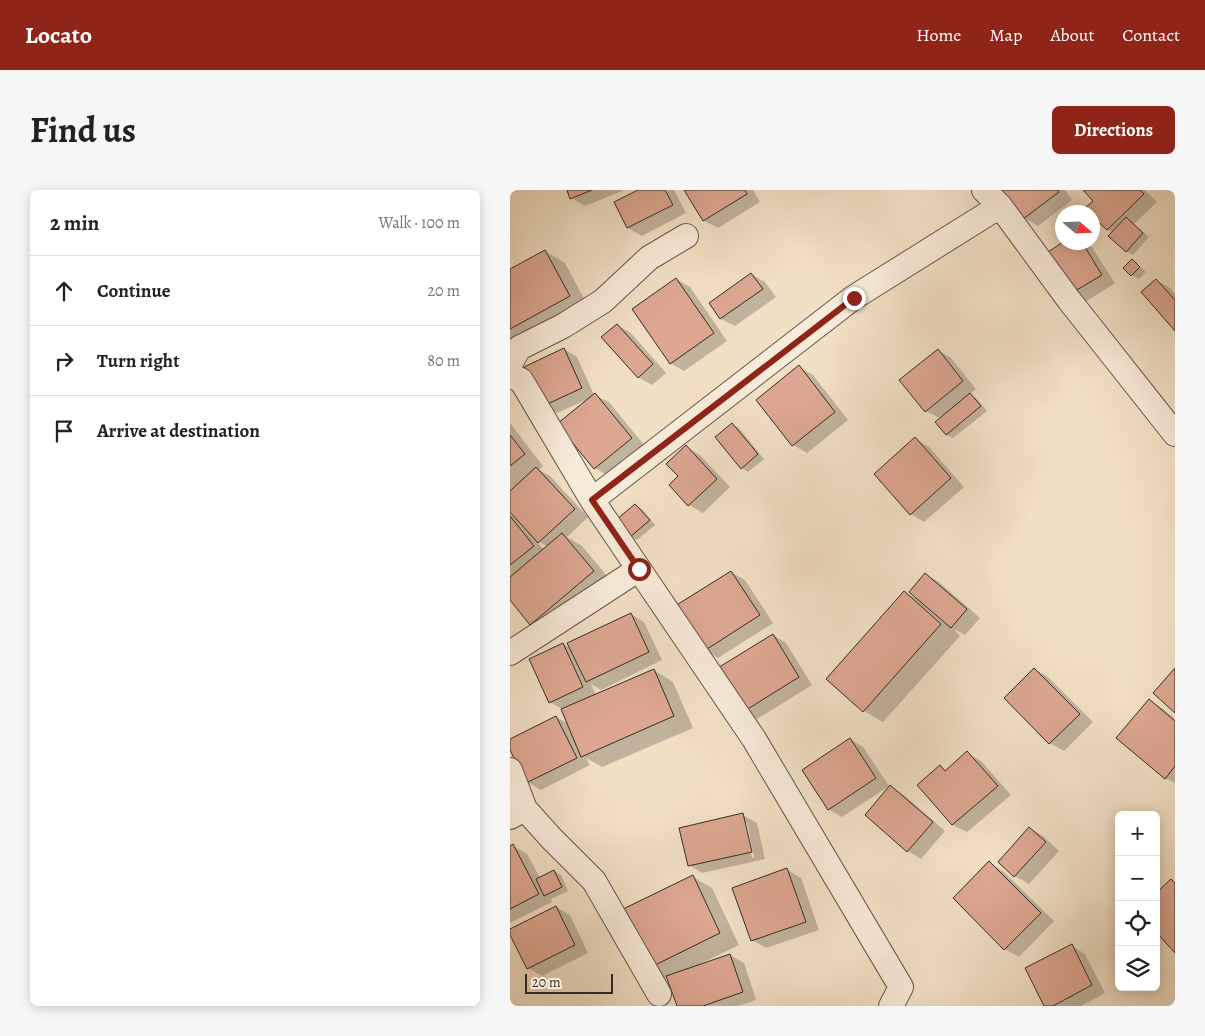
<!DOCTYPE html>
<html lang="en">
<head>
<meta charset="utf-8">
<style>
	body { margin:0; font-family:Alegreya,serif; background:#f6f6f6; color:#222 }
	.controls { position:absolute; right:15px; bottom:15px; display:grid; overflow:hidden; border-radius:8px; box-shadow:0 2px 12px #0003 }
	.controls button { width:45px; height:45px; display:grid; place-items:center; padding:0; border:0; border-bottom:1px solid #e0e0e0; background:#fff; color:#222; font:25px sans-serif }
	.compass { position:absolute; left:545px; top:15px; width:45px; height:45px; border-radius:50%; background:#fff; box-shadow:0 2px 12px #0003; rotate:109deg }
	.scale { position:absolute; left:15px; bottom:12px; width:88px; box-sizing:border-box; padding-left:5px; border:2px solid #362c24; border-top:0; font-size:14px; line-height:18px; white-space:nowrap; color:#362c24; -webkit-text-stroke:4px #f7ebd9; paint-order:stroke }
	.stop { position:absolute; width:15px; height:15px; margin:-11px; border:4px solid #8f2418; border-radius:50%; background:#fff }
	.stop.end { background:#8f2418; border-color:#fff; box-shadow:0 1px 5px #0008 }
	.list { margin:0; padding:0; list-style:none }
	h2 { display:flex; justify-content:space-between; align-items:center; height:65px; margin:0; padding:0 20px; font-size:21px }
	h2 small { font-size:16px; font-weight:400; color:#767676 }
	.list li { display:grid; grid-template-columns:32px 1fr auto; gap:15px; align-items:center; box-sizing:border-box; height:70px; padding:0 20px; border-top:1px solid #e0e0e0 }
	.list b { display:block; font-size:19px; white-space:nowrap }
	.list em { font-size:16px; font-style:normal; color:#767676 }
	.icon { flex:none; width:28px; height:28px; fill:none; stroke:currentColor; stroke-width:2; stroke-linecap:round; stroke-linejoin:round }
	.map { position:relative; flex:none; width:665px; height:816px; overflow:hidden; border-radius:8px }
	header { display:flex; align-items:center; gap:30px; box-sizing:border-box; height:70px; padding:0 25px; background:#8f2418; color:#fff }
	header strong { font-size:24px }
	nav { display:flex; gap:28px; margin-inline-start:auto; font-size:18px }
	.intro { display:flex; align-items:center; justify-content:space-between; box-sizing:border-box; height:120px; padding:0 30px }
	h1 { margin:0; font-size:35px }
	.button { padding:12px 22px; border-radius:8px; background:#8f2418; color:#fff; font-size:18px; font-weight:700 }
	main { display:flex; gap:30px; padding:0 30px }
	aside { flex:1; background:#fff; border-radius:8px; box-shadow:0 2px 12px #0003 }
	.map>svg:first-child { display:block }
	.shadow { fill:#0003; fill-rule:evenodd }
	.building { fill:#dda791; stroke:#362c24 }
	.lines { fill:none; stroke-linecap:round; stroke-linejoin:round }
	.minor-casing { stroke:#65594c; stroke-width:26 }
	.minor { stroke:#f7ebd9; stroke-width:24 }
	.route { stroke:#8f2418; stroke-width:6 }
</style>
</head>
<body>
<header>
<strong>Locato</strong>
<nav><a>Home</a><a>Map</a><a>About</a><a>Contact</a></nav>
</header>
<div class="intro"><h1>Find us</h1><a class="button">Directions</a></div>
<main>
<aside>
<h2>2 min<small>Walk · 100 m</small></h2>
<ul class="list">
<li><svg class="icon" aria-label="ahead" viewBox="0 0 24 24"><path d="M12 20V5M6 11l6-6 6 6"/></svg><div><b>Continue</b></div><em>20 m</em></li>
<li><svg class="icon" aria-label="right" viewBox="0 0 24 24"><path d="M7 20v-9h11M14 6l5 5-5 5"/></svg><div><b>Turn right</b></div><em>80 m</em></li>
<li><svg class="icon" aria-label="arrive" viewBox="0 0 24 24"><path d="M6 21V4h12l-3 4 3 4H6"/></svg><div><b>Arrive at destination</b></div></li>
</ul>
</aside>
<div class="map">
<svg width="665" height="816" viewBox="0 0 665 816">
	<rect width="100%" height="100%" fill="#f2e0c5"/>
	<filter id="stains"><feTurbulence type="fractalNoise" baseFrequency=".004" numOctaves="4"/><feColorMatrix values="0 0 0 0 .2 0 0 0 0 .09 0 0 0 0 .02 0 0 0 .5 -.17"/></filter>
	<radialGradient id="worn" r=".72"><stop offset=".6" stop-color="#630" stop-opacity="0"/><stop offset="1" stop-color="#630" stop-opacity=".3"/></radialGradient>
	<path class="shadow" d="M58,0H115L75,16L61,8Z
		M130,0H164L176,23L132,46L118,38L106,13Z
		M175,0H243L250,12L208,38L194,31Z
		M492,0H555L562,10L528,36L514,28Z
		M575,0H635L647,12L624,34L639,47L623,65L616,61L603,43L597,39L577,18L585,11Z
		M555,52L580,54L605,93L575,112L536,64Z
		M35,61L55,73L79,118L0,161V81Z
		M622,70L636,82L629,89L622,85L615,78Z
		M241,84L255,92L266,107L225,136L211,129L200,113Z
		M166,89L180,97L217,151L174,181L160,173Z
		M646,90L660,98L665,104V139Z
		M107,135L121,143L156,183L142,195L128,187Z
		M54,159L67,167L84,205L99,212L135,256L98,286L85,278L78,209L47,223L34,215Z
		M428,160L441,168L466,199L460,204L467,209L477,221L443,248L436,245L431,229L416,221Z
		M289,177L303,185L338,230L297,263L283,255Z
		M0,233L33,276L29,280L40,286L78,327L57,347L72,356L103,393L41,445L21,434L0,409ZM25,349L38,357L34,360Z
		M222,234L229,238L254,269L238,282L232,278Z
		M405,249L419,257L454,297L414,332L401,324L366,284Z
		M176,257L190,265L220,297L193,323L179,315L169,286Z
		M125,315L132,319L145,335L127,350L120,346Z
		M221,382L235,390L263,433L208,468L195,460Z
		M415,384L429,392L470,428L455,445L444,439L450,446L373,532L354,521L395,402L409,410Z
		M121,424L134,432L152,470L91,500L81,494L86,505L144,480L163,492L183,538L92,577L76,568L80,575L31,600L17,592L0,557V551L46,527L59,534L52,519L40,512L53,454L62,459Z
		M263,445L276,453L302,495L247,529L234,521Z
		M524,479L538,487L583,532L554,561L540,553L495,508Z
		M640,511L653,519L665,529V593L655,588Z
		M340,549L353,557L379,596L332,627L318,619Z
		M457,563L471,571L501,605L457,642L443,635L409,595L430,576L437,581Z
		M381,597L394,605L435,641L411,669L398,661Z
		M233,625L247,633L255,669L192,683L179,675ZM234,633H237L244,667L242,668Z
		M520,638L533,646L549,661L519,694L505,686Z
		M3,656L17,664L30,688L44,681L51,685L58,701L41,709L42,712L0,733V658Z
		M479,673L493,681L544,731L509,767L495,759L444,708Z
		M277,680L291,688L309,740L256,758L242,750Z
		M183,687L202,698L229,755L188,775L189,776L220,765L234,773L246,810L228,816H168L158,789L138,778Z
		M46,717L60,725L78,763L32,786L18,778L0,740Z
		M562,756L575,764L595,803L571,816H536Z"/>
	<path class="building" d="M57,0H82L60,9Z
		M128,0H155L163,15L117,38L104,12Z
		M174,0H235L237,4L193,31Z
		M491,0H548L549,2L513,29Z
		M573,0H630L634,4L597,40L582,26V22H579L575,18L583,11Z
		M616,27L633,43L616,62L598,46Z
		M553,52H572L592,85L560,104L535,64Z
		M35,60L60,106L0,139V79Z
		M622,69L630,77L621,86L613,78Z
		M241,83L253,99L210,129L199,113Z
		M166,88L204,143L160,174L122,119Z
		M646,89L665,110V141L631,102Z
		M107,134L143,174L128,188L91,147Z
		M54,158L72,198L33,216L14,177Z
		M428,159L453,191L415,222L389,190Z
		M289,175L325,222L282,256L246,210Z
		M85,203L122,248L84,279L47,234Z
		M460,203L471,216L436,245L425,232Z
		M222,233L248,264L231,279L205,247Z
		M0,245L15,264L0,276Z
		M405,247L441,288L400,325L364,284Z
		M176,255L207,289L178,316L159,295L168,286L156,274Z
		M26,277L65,319L28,353L0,322V301Z
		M125,314L140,330L120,347L106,330Z
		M0,326L24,356L0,375Z
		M52,343L84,381L20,435L0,410V387Z
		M221,381L250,425L194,461L165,416Z
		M415,383L457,419L441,438L399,402Z
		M394,401L431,434L353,522L316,489Z
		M121,423L139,462L76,492L57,453Z
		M263,444L289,487L233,522L206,479Z
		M53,453L73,497L39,513L19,469Z
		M524,478L570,524L539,554L494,508Z
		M665,478V523L643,503Z
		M144,479L164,526L71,567L51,519Z
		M639,509L665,531V576L655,589L606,548Z
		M46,526L67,568L16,593L0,560V549Z
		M340,548L366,588L318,620L292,580Z
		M457,561L488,596L442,635L407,595L430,575L435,581Z
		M380,595L423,632L397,662L355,625Z
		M233,623L242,662L178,676L169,638Z
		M519,637L536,652L504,687L488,672Z
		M3,654L29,704L0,719V656Z
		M479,671L531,723L494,760L443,708Z
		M277,678L296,732L241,751L222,698Z
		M44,680L52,697L34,706L26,689Z
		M183,685L210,743L137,779L109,721Z
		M661,689L665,693V763L646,742V703Z
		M46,716L65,755L17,779L0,745V739Z
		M562,754L582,795L543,816H534L515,778Z
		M220,764L233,802L193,816H167L156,786Z"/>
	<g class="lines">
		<defs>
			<path id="minor" d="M474,0L490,16L559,110L665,244
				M0,174L9,158L53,136L93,111L139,68L176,46
				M0,186L11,190L82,310L244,549L391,797L381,816
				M82,310L343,108L490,16
				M0,463L129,379
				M0,580L15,619
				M0,627L15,619L41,648L84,691L149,804"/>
		</defs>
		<use href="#minor" class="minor-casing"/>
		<use href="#minor" class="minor"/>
	</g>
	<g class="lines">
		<path class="route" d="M129,379L82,310L344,108"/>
	</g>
	<rect width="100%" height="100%" filter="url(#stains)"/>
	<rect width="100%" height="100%" fill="url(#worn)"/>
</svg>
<div class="controls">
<button>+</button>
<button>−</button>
<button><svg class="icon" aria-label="locate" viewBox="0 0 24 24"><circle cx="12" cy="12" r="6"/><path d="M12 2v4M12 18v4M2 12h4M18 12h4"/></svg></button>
<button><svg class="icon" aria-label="layers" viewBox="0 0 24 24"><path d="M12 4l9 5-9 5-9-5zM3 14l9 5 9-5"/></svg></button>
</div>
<svg class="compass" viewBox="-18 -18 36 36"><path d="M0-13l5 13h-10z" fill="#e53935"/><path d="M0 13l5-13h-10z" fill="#767676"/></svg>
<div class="scale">20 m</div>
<div class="stop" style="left:129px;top:379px"></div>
<div class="stop end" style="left:344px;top:108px"></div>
</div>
</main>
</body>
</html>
